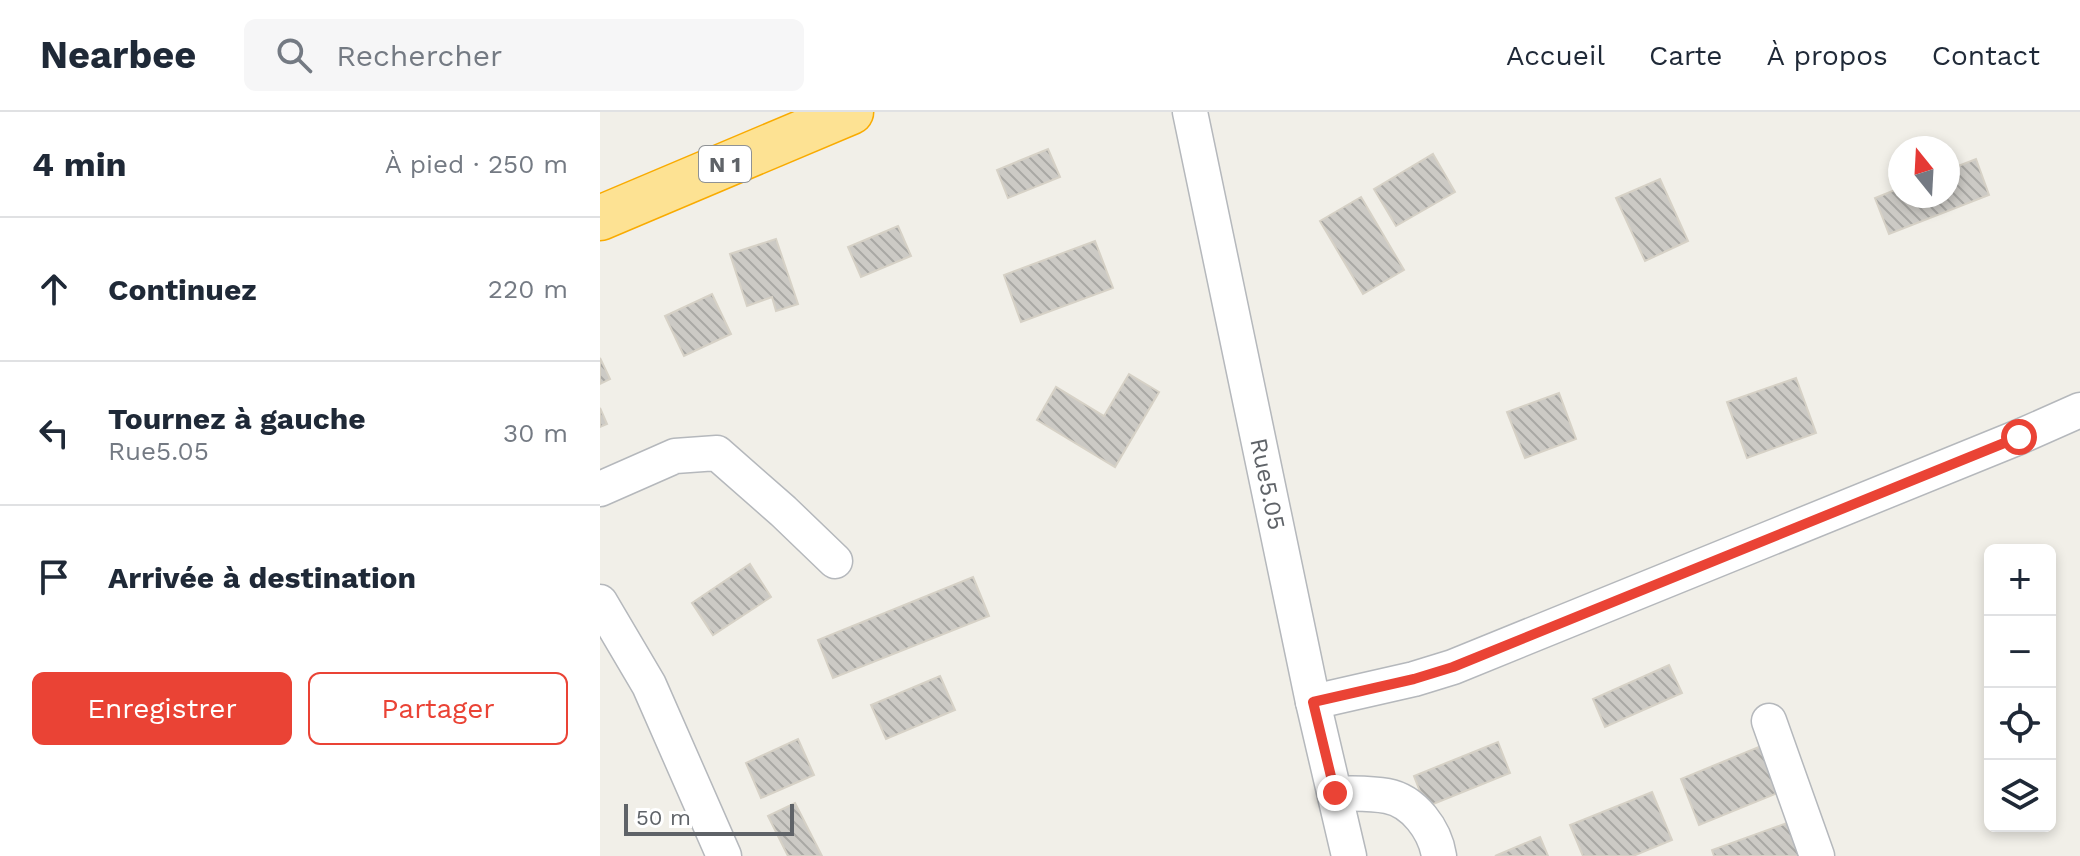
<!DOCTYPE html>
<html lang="fr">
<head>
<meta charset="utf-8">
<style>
	body { margin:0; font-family:"Work Sans",sans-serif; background:#f6f6f7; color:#1f2937 }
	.controls { position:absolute; right:24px; bottom:24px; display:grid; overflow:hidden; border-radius:12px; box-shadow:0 4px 12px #0003 }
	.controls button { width:72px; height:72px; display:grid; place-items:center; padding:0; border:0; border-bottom:2px solid #e0e1e3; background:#fff; color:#1f2937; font:40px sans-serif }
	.compass { position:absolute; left:1288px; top:24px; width:72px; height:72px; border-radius:50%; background:#fff; box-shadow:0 4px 12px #0003; rotate:342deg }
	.scale { position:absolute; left:24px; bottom:20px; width:170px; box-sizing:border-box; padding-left:8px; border:4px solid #5f6368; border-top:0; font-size:22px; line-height:28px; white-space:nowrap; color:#5f6368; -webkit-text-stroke:6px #fff; paint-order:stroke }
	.stop { position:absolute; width:24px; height:24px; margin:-18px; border:6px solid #ea4335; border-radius:50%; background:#fff }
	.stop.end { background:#ea4335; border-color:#fff; box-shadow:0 2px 8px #0008 }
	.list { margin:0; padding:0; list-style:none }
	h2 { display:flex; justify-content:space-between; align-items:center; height:104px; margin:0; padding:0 32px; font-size:34px }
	h2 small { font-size:26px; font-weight:400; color:#747a83 }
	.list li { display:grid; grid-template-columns:52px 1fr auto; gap:24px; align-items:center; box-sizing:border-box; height:144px; padding:0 32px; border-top:2px solid #e0e1e3 }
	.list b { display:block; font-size:30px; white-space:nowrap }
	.list p { margin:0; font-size:26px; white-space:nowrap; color:#747a83 }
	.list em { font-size:26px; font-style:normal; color:#747a83 }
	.actions { display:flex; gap:16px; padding:24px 32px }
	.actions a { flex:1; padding:18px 0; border:2px solid #ea4335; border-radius:12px; text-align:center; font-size:28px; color:#ea4335 }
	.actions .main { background:#ea4335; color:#fff }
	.icon { flex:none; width:44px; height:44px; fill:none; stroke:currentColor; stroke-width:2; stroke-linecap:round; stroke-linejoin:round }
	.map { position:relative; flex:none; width:1480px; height:744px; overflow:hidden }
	header { display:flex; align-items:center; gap:48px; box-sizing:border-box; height:112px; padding:0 40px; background:#fff; border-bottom:2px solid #e0e1e3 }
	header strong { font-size:38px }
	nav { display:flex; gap:44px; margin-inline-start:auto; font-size:28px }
	.search { width:560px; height:72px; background:#f6f6f7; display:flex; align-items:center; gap:20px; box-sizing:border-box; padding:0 28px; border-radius:12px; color:#747a83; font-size:30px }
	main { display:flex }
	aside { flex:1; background:#fff }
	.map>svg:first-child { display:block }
	.building { fill:url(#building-back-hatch); stroke:#d6d1c6; stroke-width:2 }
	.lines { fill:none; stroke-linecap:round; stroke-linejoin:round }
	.minor-casing { stroke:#b5b8bc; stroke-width:37 }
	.highway-casing { stroke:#f9ab00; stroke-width:47 }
	.minor { stroke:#fff; stroke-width:34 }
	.highway { stroke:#fde293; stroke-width:44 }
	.route { stroke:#ea4335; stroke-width:10 }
	.labels { text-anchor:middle; stroke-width:7; stroke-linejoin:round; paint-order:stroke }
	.shield { fill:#fff; stroke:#8f9295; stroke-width:2 }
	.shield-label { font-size:22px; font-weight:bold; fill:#5f6368 }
	.street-label { font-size:24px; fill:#5f6368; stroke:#fff }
</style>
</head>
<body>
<header>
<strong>Nearbee</strong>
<div class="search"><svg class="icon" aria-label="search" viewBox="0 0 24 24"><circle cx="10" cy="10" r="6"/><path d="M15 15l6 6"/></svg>Rechercher</div>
<nav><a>Accueil</a><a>Carte</a><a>À propos</a><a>Contact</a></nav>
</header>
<main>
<aside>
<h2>4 min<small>À pied · 250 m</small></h2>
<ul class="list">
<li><svg class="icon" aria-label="ahead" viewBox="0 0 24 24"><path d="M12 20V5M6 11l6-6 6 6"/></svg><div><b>Continuez</b></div><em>220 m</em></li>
<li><svg class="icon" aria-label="left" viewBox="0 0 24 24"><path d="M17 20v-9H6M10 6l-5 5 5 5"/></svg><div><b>Tournez à gauche</b><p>Rue5.05</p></div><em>30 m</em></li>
<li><svg class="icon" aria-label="arrive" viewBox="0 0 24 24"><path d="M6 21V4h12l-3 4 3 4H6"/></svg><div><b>Arrivée à destination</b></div></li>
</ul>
<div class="actions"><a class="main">Enregistrer</a><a>Partager</a></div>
</aside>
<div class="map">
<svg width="1480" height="744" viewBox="0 0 1480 744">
	<defs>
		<pattern id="building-back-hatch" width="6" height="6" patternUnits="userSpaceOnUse" patternTransform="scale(2)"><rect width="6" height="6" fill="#cccac5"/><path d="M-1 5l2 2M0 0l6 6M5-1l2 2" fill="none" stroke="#a9a8a4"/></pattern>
	</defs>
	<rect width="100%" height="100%" fill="#f1efe8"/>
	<path class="building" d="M448,37L460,65L408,86L397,58Z
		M833,42L855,80L796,114L774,77Z
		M1376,47L1389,83L1289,122L1275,86L1300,76V84H1348V58Z
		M1060,67L1088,129L1045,149L1016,86Z
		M761,85L804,158L763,182L720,109Z
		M298,114L311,144L261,165L248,135Z
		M176,127L198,192L176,199L172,185L147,194L130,142Z
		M495,129L513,176L421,210L404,163Z
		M112,182L131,222L84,244L65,204Z
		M0,246L10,267L0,272Z
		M529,262L559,280L515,355L437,308L456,275L504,304Z
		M1196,266L1216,321L1147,346L1127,290Z
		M959,281L976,327L925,346L907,300Z
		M0,296L7,312L0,315Z
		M150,452L171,485L113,523L92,491Z
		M373,465L389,504L233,566L218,528Z
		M1069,553L1082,581L1005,615L993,587Z
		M340,564L355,598L286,627L271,593Z
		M198,627L214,663L161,686L146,651Z
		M898,630L910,661L826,695L814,664Z
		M1166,632L1185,678L1099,713L1081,667Z
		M1052,680L1072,728L1033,744H983L970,713Z
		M195,691L222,744H188L168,704Z
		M1198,707L1211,744H1114L1112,738Z
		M940,725L948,744H895Z"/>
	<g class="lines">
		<defs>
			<g id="minor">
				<path id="s1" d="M590,0L713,590L749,744"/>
				<path d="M0,377L75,344L117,341L183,399L235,449"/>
				<path d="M0,490L49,573L124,744"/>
				<path d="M713,590L814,567L853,555L1419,325L1480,298"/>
				<path d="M1169,609L1217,744"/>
				<path d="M735,681C752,682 770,681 787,684C814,689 835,718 839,744"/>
			</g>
			<path id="highway" d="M0,106L251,0"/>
		</defs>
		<use href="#minor" class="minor-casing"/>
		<use href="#highway" class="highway-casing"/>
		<use href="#minor" class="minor"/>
		<use href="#highway" class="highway"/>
	</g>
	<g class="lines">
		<path class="route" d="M735,681L713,590L814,567L853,555L1419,325"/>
	</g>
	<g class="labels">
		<rect class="shield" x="99" y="34" width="52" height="36" rx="6"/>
		<g class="shield-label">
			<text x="125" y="60">N 1</text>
		</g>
		<g class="street-label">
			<text dy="8" stroke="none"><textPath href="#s1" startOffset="380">Rue5.05</textPath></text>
		</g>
	</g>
</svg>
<div class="controls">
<button>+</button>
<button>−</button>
<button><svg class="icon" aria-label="locate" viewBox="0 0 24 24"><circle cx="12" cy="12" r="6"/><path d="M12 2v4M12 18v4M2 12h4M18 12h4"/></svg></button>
<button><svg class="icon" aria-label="layers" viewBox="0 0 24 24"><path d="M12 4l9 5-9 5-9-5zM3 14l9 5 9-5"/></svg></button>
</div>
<svg class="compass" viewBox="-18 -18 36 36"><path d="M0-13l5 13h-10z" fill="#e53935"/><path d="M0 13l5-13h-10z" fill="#747a83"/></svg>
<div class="scale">50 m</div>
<div class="stop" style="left:1419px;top:325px"></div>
<div class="stop end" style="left:735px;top:681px"></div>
</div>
</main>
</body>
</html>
